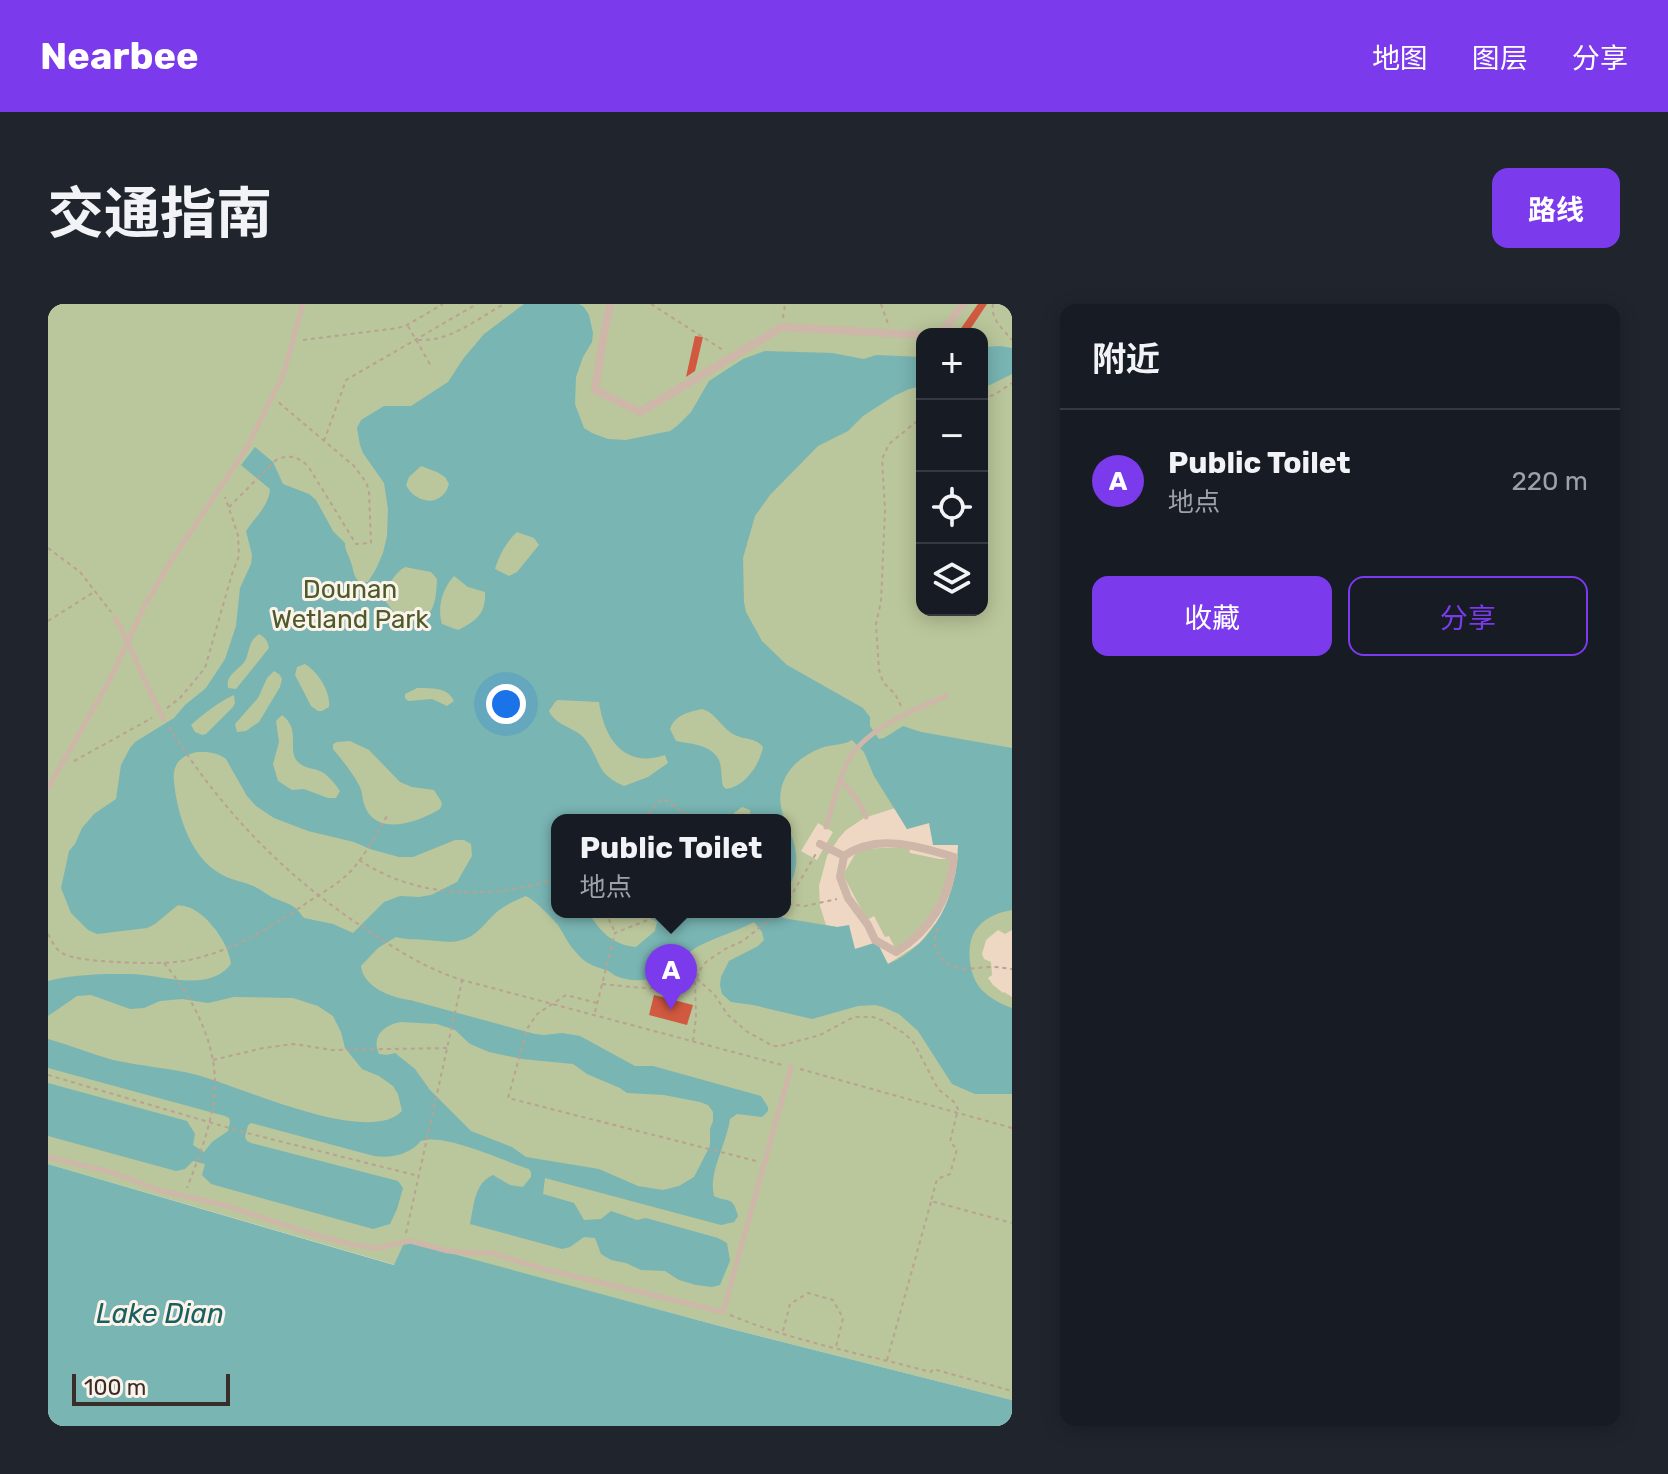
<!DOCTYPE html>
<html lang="zh">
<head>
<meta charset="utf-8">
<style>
	body { margin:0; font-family:Rubik,"Noto Sans SC",sans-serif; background:#20242c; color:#f1f3f6 }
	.controls { position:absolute; right:24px; top:24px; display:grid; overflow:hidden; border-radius:16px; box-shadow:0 4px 20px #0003 }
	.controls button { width:72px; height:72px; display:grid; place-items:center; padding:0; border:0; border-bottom:2px solid #363941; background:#171b24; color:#f1f3f6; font:40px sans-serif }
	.scale { position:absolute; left:24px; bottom:20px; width:158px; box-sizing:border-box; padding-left:8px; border:4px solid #3a2d29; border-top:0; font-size:22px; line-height:28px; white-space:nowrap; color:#3a2d29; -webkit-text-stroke:6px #fcf3ea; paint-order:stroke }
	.you { position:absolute; left:458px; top:400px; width:28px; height:28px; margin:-20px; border:6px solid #fff; border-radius:50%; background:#1a73e8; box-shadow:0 0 0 12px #1a73e833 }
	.badge { display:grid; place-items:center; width:52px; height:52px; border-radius:50%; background:#7c3aed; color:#fff; font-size:26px; font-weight:700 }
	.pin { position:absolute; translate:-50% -66px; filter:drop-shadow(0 2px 4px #0008) }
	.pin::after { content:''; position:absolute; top:42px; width:28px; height:24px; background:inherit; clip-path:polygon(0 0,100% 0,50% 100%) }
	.popup { position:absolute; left:503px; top:510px; width:240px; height:104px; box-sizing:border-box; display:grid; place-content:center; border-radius:16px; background:#171b24; filter:drop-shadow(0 2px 6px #0005); font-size:26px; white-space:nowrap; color:#9ea1a6 }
	.popup b { font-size:30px; color:#f1f3f6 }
	.popup::after { content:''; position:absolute; left:50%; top:100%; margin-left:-16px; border:16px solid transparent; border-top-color:#171b24 }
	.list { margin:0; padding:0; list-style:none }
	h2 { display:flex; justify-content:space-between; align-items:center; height:104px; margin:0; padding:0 32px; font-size:34px }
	h2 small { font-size:26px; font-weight:400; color:#9ea1a6 }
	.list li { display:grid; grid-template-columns:52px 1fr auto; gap:24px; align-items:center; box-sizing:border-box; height:144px; padding:0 32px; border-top:2px solid #363941 }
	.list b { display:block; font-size:30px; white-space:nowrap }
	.list p { margin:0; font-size:26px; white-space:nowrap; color:#9ea1a6 }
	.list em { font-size:26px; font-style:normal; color:#9ea1a6 }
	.actions { display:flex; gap:16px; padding:24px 32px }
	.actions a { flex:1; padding:18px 0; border:2px solid #7c3aed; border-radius:16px; text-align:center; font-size:28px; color:#7c3aed }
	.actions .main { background:#7c3aed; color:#fff }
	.icon { flex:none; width:44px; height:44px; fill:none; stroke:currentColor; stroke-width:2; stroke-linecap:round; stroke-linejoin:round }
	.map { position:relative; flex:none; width:964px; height:1122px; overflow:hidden; border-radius:16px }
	header { display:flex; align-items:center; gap:48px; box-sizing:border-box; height:112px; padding:0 40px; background:#7c3aed; color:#fff }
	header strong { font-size:38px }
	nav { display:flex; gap:44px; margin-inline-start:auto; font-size:28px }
	.intro { display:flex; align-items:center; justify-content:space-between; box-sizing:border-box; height:192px; padding:0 48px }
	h1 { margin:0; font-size:56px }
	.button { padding:20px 36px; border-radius:16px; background:#7c3aed; color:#fff; font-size:28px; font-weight:700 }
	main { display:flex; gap:48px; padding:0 48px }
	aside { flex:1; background:#171b24; border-radius:16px; box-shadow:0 4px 20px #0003 }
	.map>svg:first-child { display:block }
	.green { fill:#bac69b; fill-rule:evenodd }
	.plaza { fill:#eed8c3; fill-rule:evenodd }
	.water { fill:#79b5b3; fill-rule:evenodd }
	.building { fill:#d1593f }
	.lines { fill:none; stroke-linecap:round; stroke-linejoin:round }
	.path { stroke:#baa192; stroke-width:2; stroke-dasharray:4 4; stroke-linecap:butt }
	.service { stroke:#ceb7a8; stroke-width:5 }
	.pedestrian { stroke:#ceb7a8; stroke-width:8 }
	.labels { text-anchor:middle; stroke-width:6; stroke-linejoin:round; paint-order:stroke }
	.park-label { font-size:26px; fill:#4c5b2a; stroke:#fcf3ea }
	.water-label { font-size:28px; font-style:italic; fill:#1a6060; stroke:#fcf3ea }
</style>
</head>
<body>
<header>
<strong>Nearbee</strong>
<nav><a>地图</a><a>图层</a><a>分享</a></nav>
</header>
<div class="intro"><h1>交通指南</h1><a class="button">路线</a></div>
<main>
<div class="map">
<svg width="964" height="1122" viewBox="0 0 964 1122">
	<rect width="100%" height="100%" fill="#f5e8dd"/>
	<path class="green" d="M7,0H964V1096L668,1021L357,938L347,961L0,860V1ZM874,30H934V306H874ZM509,516H737V608H509Z"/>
	<path class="plaza" d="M847,504L859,525L881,519L910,541L908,569L899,599L910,606L886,621L872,639L840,660L820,642L807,645L789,623L778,621L772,602L771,582L779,552L791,534L798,526L816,514ZM861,543L862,549L891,555H902L897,587L881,616L857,638L847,644L841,632L837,633L826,612L819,616L795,571L810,545Z
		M770,519L785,528L769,556L753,547Z
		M950,626L957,630L964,626V693L956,688L955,689L945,681L940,674L944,671L943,658L936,655L934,650L938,636Z"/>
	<path class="water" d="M476,0H531L536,3L541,11L545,29L544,38L535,53L528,73L527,100L536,124L544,129L560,135L578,136L622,127L629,122L643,108L661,77L695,55L717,47L784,49L816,55L828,51L874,53V82L861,85L846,92L815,112L800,127L770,142L722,191L707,212L695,254L696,298L698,308L714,337L739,361L815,404L822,413V422L831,435L836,434L855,422L873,428L964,444V606C952,608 938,613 930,623C916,638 920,675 936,688C943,695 955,701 964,704V790H927L904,780L870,727L851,710L835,703L827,701L810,702L764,715L705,701L683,698L674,690L672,681L673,673L681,657L710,642L716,636L714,628L706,618C687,628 668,633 649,643C638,649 632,660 622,667C607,677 584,679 568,672C566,671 560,666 558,666C545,662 536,659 527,647C520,640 516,630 510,621C502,612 489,598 478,592C468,596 459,600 450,607C439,616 431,630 417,635C404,640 392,637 379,636C369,635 358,636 348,633L330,644L313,662C315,683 344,694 362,696L487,730L496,731L514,729L532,732L587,762H605L713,792L720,803V807L714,813L689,810L682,815C679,839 660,869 666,892C680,899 685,891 690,912L686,918L673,921L497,874L495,890L526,899L536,916L553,915L563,907L589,916L598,914L670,934L679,939L682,957L672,981L664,983L648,981L631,976L617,967L593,966L578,959L563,956L553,950L547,934L536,933L522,943L514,945L422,920C426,902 426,879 445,871L462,881L475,883L483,873V868L481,865C456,857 402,832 378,836C370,837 374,837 368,842C355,852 342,854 326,852L203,819L200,821L197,833L199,837L203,839L350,877L355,884L349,905L342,920L325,925L163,880L154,871L157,860L145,857L137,865L128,867L0,832V779L139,817L147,830L145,841L156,848L164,838L180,827L182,818L181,814L177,812L0,764V735C22,741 43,750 65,756C92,762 122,764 149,771C192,782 320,843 354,807L350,790L345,782L331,772L314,765L297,744L293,728L285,712L270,702L245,694L186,693L160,699L134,695L112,697L96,704L82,705L43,691L29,692L0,712V677C26,670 55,670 81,670C113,670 160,690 183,660C181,641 164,617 148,607C143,603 136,602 130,601L107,620L99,624L49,630L40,626L23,609L13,584L21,547L27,540L34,524L46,510L68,495L73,461L82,444L87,438L126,414L137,401L158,384L177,355L188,322L192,284L203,260L204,251L198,227C207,213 221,202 222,185L193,161L207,143L225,158L235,180L261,190L268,196L285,227L297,239C297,247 300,249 302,256C306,265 304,270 311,278H320L328,265L335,249L339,232L340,205L336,179L315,149L312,141L309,124L313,116L336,102H363L400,78L415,55L436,30ZM373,162L389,168L397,173L401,180C395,203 368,201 358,181L361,173ZM469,228L486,234L491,241L469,268L461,272L447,265C451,252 458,238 469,228ZM357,263L383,268L389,275C388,293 388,313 367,317C361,318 359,319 354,315C347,311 341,302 336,295C340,282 345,270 357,263ZM406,272L420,283L437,288C438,310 428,317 410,326L394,320C389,304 394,285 406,272ZM211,330C217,333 220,337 221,344L188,385L180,384C180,381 179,379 180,377C182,368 195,363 198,355C202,344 201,337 211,330ZM257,360C270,368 283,388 281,403L274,407H270L263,402L247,371L249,363ZM226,367L232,371L234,375L232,383L211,418L198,427L189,428L187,420L210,394L219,374ZM369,384C383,385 399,382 406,397L399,402L384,395L360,397L357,394V390ZM186,391L187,399L185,403L158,430L154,431L147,428L143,421C155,410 172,397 186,391ZM510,396L551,398C556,434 576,465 617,451L620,459L600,473L576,482C546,469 554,456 536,434C526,423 508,422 501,407L507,398ZM654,405C667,408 673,423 685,430C695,436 707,433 715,443C712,460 697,483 678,485L675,482C673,474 674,463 671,456C663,440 642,440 628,437L622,425C627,411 640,408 654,405ZM234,411C254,426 238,446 250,458C257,465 267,464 274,468C281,472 288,481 292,487L288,494H280L256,485L244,486L230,477L225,460L231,438L228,417ZM804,436L816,448L826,472L859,525L881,519L885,541H910C910,590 887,640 840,660L829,638L807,645L801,621L789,623L735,614L729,608L661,609L566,608C580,613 597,609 609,618L607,627L588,643C564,641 552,627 540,608H509V516H685L686,509L694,503L702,506L703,516H737C723,484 741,456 773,444C783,440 794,442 804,436ZM302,437L321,446L352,478L364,483L386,486L393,497L394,501L392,505C372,517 332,533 318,505C314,497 315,488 311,481C304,468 294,456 285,445V440L289,438ZM149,448C160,448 169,448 178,455L199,492L208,502L226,514L260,527L306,538L322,545L351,553H365L407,536H416L423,540L424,552L409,578L383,591L371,593L352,592L336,598L305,629L285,620L256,614C245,599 242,601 226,594C219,591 213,585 205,582C194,577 181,576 171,569C142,552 129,509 126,478C124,460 132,452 149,448ZM353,718L389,720L407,726L422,740L441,748L474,755L525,760L539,770L572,784L579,789L616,791L652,798L660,801L665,808V817L662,825V842L646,873L631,882L615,886L590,882L551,865L478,853L464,843L423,827L382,786L367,765L347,749L339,751L331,750C323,732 336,721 353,718Z
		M952,42L964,44V70L942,81L934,83V43Z
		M737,516C750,545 754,561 737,590Z
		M0,860L346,961L357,937L668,1021L964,1096V1122H0Z"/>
	<path class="building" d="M930,0H939L919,30H909Z
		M647,32L655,33L647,67L638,73Z
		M606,691L645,701L639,721L601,711Z"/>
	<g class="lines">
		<path class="path" d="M603,0L675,46
			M833,0L840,20
			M945,0C942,15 955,25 964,36
			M735,14L737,0
			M360,22L383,62
			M255,36L350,24L359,21L395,0
			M370,36C402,38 429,15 456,0
			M934,94L946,91L964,79
			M276,137L298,76L429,0
			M181,203L228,156C241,150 249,152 260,162L308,240L323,239L321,187L318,178L306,162L229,97
			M0,244L32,268L63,308
			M0,317L46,288
			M853,402L847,390L835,378L831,366L828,320L833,297L837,207L834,155L841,140L874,113
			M119,404L132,394L157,364L184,270L191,252L190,231L177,193
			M121,423C175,509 241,577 327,631C355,650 382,666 414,676L734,761
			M26,457L104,414
			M595,516L614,494L647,516
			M311,556C370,595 444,596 509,574
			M740,600L757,602L789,595
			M737,602L769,548
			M557,608L567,628
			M890,624C882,641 891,660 911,664C922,666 933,663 944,663C951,663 957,664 964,665
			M0,630C4,637 7,645 14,649C25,656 55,657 68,658C90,659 114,660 136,657C180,649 220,626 257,600C272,590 289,581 302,568C317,552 328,530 339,512
			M116,659C143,691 166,734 167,777C167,813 152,850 139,884
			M554,680C577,682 601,686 624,683C633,681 640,676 649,675L666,690L679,710L698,727L725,742H732L772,731L806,713H825L836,717L857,730L866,739L890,785L906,798L910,805L902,838L909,845L902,870L889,875L883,897L964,919
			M549,699L518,691L489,710L479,725L460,794L708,857
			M547,708L567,629L620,608
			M645,737L648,713L647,679L651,667L658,658L677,645L695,637L731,608
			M165,756L215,744L246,740L284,746L399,744
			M752,765L964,824
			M0,771L195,828L371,872
			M358,929L414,677
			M682,1011C747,1038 816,1050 883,1068L885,1065L964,1087
			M735,1027L742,1000L760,989L785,996L795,1014L788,1043
			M839,1056L883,898"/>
		<path class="service" d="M67,314C86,346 97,382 116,415
			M793,477C805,488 811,498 818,513
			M0,484L61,377L97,301L121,260L199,143L235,71L255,0
			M778,523C784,503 789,482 797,463C812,427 864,406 898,392
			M0,853L66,869L110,886L176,901L264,930L306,941L328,944L362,937L400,947L424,949H444L488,963L675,1008L743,763"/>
		<path class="pedestrian" d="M562,0L555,35L547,86L592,108L734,23L874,31
			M893,30L915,0
			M772,540L796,552C829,529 870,542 906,553C902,595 883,626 848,648L827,636L820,621L800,594L792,573L796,552"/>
	</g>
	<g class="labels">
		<g class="park-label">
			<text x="302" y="294">Dounan<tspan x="302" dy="30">Wetland Park</tspan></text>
		</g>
		<g class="water-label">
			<text x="112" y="1019">Lake Dian</text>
		</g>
	</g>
</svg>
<div class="controls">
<button>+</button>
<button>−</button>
<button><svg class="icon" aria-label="locate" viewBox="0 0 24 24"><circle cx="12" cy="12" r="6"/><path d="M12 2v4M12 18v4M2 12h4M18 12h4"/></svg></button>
<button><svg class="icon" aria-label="layers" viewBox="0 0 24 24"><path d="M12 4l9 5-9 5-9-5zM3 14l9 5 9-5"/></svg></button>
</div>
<div class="scale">100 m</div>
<div class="you"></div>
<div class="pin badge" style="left:623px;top:706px">A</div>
<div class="popup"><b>Public Toilet</b>地点</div>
</div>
<aside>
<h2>附近<small></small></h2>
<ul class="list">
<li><span class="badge">A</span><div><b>Public Toilet</b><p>地点</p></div><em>220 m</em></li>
</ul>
<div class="actions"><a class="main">收藏</a><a>分享</a></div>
</aside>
</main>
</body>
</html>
